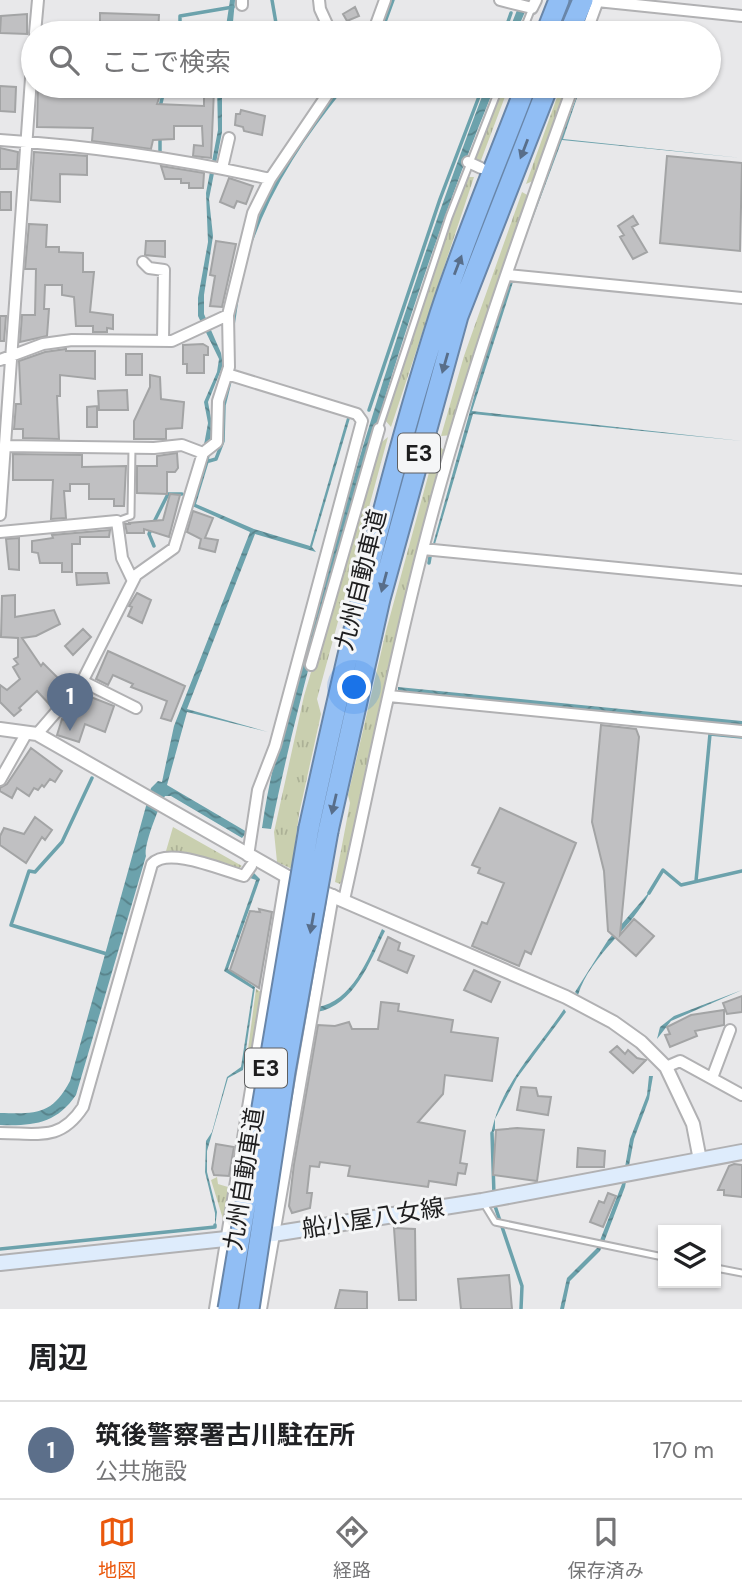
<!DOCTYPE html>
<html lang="ja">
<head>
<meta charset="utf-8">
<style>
	body { margin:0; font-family:"DM Sans","Noto Sans JP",sans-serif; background:#f6f6f6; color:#202124 }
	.controls { position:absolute; right:21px; bottom:21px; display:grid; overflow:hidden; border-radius:0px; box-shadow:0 2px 5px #0004 }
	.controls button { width:63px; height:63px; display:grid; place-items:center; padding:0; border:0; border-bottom:2px solid #e0e0e0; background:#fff; color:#202124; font:35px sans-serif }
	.you { position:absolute; left:355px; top:688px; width:24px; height:24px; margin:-18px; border:5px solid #fff; border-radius:50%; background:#1a73e8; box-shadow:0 0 0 10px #1a73e833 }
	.badge { display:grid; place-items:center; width:46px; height:46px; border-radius:50%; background:#ea580c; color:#fff; font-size:23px; font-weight:700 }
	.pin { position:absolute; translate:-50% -58px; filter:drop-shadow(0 2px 4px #0008) }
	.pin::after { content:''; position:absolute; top:37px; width:24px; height:21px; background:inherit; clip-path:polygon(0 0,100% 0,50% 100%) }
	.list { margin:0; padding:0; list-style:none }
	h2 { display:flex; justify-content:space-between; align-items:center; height:91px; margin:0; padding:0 28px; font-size:30px }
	h2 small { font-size:23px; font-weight:400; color:#757577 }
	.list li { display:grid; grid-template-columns:46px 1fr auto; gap:21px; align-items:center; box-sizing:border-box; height:98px; padding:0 28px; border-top:2px solid #e0e0e0 }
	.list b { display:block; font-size:26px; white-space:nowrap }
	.list p { margin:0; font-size:23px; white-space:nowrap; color:#757577 }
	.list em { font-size:23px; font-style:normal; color:#757577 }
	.icon { flex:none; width:38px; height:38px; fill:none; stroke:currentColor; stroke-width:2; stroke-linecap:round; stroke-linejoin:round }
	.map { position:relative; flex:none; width:742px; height:1309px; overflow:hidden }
	.search { position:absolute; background:#fff; box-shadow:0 2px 5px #0004; left:21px; right:21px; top:21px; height:77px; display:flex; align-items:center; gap:18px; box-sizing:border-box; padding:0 24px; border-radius:38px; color:#757577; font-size:26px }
	.sheet { height:189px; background:#fff }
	nav { display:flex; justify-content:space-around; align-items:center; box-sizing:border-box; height:98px; border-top:2px solid #e0e0e0; background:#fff; font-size:19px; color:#757577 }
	nav a { display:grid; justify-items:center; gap:4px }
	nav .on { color:#ea580c }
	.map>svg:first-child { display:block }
	.grass { fill:url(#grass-tufts) }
	.water { fill:url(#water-waves) }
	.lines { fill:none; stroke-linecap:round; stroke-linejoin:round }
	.stream { stroke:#6ca2ac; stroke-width:3.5 }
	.building { fill:#c0c0c2; stroke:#a3a4a5; stroke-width:2 }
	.service-casing { stroke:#b1b1b3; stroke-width:9 }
	.minor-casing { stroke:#b1b1b3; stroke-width:14 }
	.tertiary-casing { stroke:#b1b1b3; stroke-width:16 }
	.secondary-casing { stroke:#b1b1b3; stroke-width:18 }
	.motorway-casing { stroke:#6986a9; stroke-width:23 }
	.service { stroke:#fff; stroke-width:5 }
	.minor { stroke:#fff; stroke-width:10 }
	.tertiary { stroke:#fff; stroke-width:12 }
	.secondary { stroke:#deecfc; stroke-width:14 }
	.motorway { stroke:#91bef4; stroke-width:19 }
	.motorway-bridge-casing { stroke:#6986a9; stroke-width:23; stroke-linecap:butt }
	.motorway-bridge { stroke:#91bef4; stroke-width:19 }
	.oneway { fill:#586e8a }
	.labels { text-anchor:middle; stroke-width:6; stroke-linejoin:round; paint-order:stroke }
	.shield { fill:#f5f6f7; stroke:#5e5f60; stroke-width:2 }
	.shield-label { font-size:23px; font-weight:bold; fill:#1e1e1f }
	.street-label { font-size:24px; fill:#1e1e1f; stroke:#f5f6f7 }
</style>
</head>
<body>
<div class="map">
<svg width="742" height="1309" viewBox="0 0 742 1309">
	<defs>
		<pattern id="grass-tufts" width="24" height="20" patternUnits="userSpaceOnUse" patternTransform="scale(1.75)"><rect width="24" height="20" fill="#c9cfaf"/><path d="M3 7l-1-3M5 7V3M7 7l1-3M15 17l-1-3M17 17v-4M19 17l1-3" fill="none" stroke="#acb196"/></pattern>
		<pattern id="water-waves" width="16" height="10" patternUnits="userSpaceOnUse" patternTransform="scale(1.75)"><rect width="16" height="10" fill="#6ca2ac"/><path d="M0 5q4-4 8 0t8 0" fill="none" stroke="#58838b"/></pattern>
	</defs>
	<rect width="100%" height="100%" fill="#e8e8ea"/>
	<path class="grass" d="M502,86H509L480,163L474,156Z
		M561,86H570L535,180L526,184Z
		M466,177H474L391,427L384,419L424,293Z
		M522,192L529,196L453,435L441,436L464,356Z
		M388,437L317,699L321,714L299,814L292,869L277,862L274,832L304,696L378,445Z
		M437,443L446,453C415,554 392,656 369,760C361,794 357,856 340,884L335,882L350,803L348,795L386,631Z
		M173,827L242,866L238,869L166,851Z
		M256,989L264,994L251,1073L245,1072Z
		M217,1177L218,1184L228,1187L230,1194L227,1217L223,1219L211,1180Z"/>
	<path class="water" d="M230,0H235L232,33H225Z
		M521,0H530L516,33H508Z
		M217,86H222V132L209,199L213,236L204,295V314L221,353L223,365L208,402L212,424L209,461L196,504L254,529L310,546L347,418H350L312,547L316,552L255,534L187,709L268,732L187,712L167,785L247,832L242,838L171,796H165C159,806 143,847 146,856L76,1095C56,1124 33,1126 0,1125V1113C36,1114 52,1115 70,1081L151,788L158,781L162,782L174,726L250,532L190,505L206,456L204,445L208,423L204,402L217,372L219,359L198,316V298L208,242L206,193L218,130Z
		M486,86H495C433,237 384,393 341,550C315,642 290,735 271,829L262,828C272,755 296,683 316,611C364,433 420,258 486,86Z
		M581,86L563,139L742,158L562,140L514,269L539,193Z
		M510,281L513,282L472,411L742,441L473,414L435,544H433L485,357Z
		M398,687L742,721V725L398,691Z
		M253,872L260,879L228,969L255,987L243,1070L228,1078L207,1151V1172L217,1212L215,1228V1213L205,1172L206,1141L212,1132L227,1077L241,1067L253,989L224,971L256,880L250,878Z
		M651,890C633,928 591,954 578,995L575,992L608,940Z
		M382,929L385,931C370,961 354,1006 317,1012V1007C352,1002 368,959 382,929Z
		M742,990L671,1021L657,1039L660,1027L674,1016Z
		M564,1009L566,1012L517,1078L495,1119V1130L491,1135C500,1084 537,1050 564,1009Z
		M649,1076H653L649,1099L634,1139L625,1187L604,1242L600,1251L570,1281L564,1309H560L567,1278L597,1248L622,1184L630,1139L647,1095Z"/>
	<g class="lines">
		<path class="stream" d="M272,0L277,29L301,33
			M180,33V16L233,7
			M381,33L393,0
			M504,33L511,13
			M160,107L165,86
			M160,155V136
			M252,239C271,183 307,132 344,86
			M233,325L237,298
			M369,410L440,199L483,86
			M209,461L216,459L223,441L224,405L231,377
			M154,522L168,494H182
			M151,529L149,534L154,546
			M429,563L430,557
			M92,778L62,842L35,872L29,871L11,925L107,954
			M696,881L710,734L742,737
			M649,893L663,870L681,885L742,871
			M492,1133L494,1195
			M494,1203L522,1286L521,1309
			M0,1249L215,1227V1225"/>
	</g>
	<path class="building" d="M355,7L359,16L347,21L343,14Z
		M100,13L159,15L158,33H100Z
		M27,14V34L0,33L1,16Z
		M0,86L16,87L15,112L0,111Z
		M38,86L163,87L157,104L204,106V90H214L211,158L193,156L194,145L203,146L202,126H174V139L153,140L151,149L92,141L93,128L37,127Z
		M241,110L265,116L262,135L244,131L243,127L235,125L236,114H240Z
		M0,148L18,152L17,169H0Z
		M34,152L87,156V175L60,174V202L31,200Z
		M667,156L742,163L740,251L660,243Z
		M161,166L204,173L203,188H189V183H181V179H165Z
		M229,178L253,186L246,204L237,201L234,208L220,202Z
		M0,192H11V210H0Z
		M633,216L638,224L632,227L647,252L633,259L620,237L624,235L618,226Z
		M29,224L47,225L46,247H59V252L83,253V272H94L90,312L113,315V329L107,328V332H93V326H76L74,297L62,295V285H45L44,309H49L47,336L20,342L22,315H35L36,269H25Z
		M146,241H165V257L145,255Z
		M216,241L236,244L222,307L210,306L215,276L210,275Z
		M0,316H6L4,341H0Z
		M203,344L208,347V355H204V373H187V364H183V345Z
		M66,349V351H95V379L60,375V396H57L59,439L23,438V429H14L16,404H21L19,361L45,352Z
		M126,354H142V375H126Z
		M150,375L160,377L161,399L184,402L182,428L166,429V439H134V421L150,387Z
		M127,390L128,410H99L98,391Z
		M97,406V427H87V407Z
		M177,453L178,468L175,472H167V494L137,493V466H157V456Z
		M13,454L82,455V467L126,466L124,506H114V499H89V484H70V491H64L66,518L51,519L53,480H13Z
		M170,494L180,495L169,537L144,529V533H127L125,524H131L128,523L163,520Z
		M193,511L213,518L205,538L218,540L215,552L199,548L201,539L187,532Z
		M110,530L109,537H80V544H72V572H62V563H40L38,553L32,552V541L53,538L52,535Z
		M19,538V570L9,569L6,539Z
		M76,573H107L109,583L77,585Z
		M137,593L151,600L142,623L128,616L132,607L129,606Z
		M15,595V617L54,610L60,624L36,636L22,638L41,666L43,663L62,682L61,686L66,688L51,706L37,691L19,708L21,710L14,716L0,702V685L7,690L20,679L13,667L18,664L14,659L18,657V638L1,637L2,596Z
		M83,629L91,637L73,655L65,646Z
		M108,651L185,686L171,721L161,718L167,701L131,687L133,684L113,675L108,685L96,679Z
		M83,694L114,706L105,732L85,724L79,742L57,735L62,719L67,721L76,701L78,698L81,702Z
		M601,725L636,729L639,737L620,935L634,919L654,936L636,956L608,931L604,871L592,822Z
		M31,748L62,771L55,782L50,779L44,787L42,785L38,790L34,788L29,796L17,788L12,798L0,791V788L7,784Z
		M500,808L576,843L531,954L525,951L519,966L472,946L482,922L487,924L504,883L478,873L480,868L472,865Z
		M35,817L52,830L45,840L42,837L26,863L0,845V836L4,828L24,834Z
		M259,909L272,912L259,988L230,970L250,911L260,912Z
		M388,937L400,943L398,950L414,956L407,973L378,960Z
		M474,970L500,982L491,1002L464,990Z
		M742,996V1012L727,1014L723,1003Z
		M381,1002L399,1004L398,1011L453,1020L451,1032L498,1038L492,1081L445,1075L443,1094L418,1122L465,1131L460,1163L467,1164L465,1174L458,1173L456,1185L429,1181L428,1187L348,1176L350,1166L320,1162L319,1167L310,1166L307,1193H312L310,1208L292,1213L289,1206L294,1164L318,1025L335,1026L349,1022L352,1029H378Z
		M724,1010V1025L695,1031L697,1036L670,1047L665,1035L670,1034L667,1027L691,1015Z
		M617,1046L625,1054L628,1050L637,1058L646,1060L633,1073L610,1052Z
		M521,1087L536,1088L538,1096L551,1097L548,1115L517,1110Z
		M517,1128L544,1130L537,1181L493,1175L496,1130Z
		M216,1144L234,1147L229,1176L214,1175L212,1169Z
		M578,1148L605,1151L604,1167H577Z
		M734,1164L742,1165V1197L724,1195V1190H718L729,1166Z
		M608,1193L616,1196L603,1227L590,1222L599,1201L604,1203Z
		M394,1228L415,1229L416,1300H399Z
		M509,1275L512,1309H461L458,1279Z
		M340,1290L367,1292V1309H335Z"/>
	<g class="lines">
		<defs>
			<path id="service" d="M522,33L532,8
				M379,429L449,217L500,86
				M117,521L131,516L132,447
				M484,1204L495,1222L663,1257
				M716,1268L742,1273"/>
			<path id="minor" d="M319,0L320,9L331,33
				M500,0L532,8L536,0
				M597,1L742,16
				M242,5V0
				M35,33L38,0
				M373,33L385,0
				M586,33L598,0
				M0,140C90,146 182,159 270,179
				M468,162L481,168
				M222,168L229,138
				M143,262L149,268L164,270L163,341
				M507,275L742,298
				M0,360L43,344L72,340L172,341L228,315
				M227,374L357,414L362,421L275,746L258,790L248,856
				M5,446L154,448L182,445L203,453
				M0,515L33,50
				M0,532L117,521L122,558L133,581
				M423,549L742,580
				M311,665L379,429
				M82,681L136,708
				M389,696L742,731
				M37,734L82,682L136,575L174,548L203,453L217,442L218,401L229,367L228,315L253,213L270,179L333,86
				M0,780L26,734
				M344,900C370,783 393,665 423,549C463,392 518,238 573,86
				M666,1067L680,1061L742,1095
				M712,1078L730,1030
				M0,1133C38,1133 60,1142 83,1107L152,864C168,846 222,870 244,876L251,866
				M215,1309L286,876
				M261,1309L333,895"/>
			<path id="tertiary" d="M0,729L37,734L286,876L566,997L613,1022L641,1042L666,1067L693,1124L700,1160"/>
			<path id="secondary" d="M0,1263L273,1234L482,1201L742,1152"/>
			<path id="motorway" d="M546,33L559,0
				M569,33L583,0
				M309,828C347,655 386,483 440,314C465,237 497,162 526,86
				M328,831L380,599L458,316L548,86"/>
		</defs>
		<use href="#service" class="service-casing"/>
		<use href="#minor" class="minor-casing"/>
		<use href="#tertiary" class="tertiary-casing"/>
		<use href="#secondary" class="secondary-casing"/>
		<use href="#motorway" class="motorway-casing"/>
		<use href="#service" class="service"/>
		<use href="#minor" class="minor"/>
		<use href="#tertiary" class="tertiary"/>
		<use href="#secondary" class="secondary"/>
		<use href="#motorway" class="motorway"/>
		<defs>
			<path id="motorway-bridge" d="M228,1309L309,828
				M249,1309L285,1072L328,831"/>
		</defs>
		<use href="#motorway-bridge" class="motorway-bridge-casing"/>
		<use href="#motorway-bridge" class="motorway-bridge"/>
	</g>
	<defs><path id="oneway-solid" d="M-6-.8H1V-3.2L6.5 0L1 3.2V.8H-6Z" transform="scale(1.75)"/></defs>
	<g class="oneway">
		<use href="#oneway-solid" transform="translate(524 149) rotate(111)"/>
		<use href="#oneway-solid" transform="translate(458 265) rotate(-69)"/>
		<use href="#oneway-solid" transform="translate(445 363) rotate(106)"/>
		<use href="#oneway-solid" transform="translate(384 582) rotate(105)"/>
		<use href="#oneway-solid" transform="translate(334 804) rotate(103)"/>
		<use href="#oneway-solid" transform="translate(312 923) rotate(100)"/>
	</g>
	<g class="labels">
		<g class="shield">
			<rect x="398" y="433.5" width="42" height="39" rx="5"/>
			<rect x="245" y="1048.5" width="42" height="39" rx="5"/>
		</g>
		<g class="shield-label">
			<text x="419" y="461">E3</text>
			<text x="266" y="1076">E3</text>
		</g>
		<g class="street-label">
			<text transform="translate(361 580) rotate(-76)" y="8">九州自動車道</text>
			<text transform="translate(244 1179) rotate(-81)" y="8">九州自動車道</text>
			<text transform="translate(373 1218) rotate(-9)" y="8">船小屋八女線</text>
		</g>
	</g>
</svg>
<div class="controls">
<button><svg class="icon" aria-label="layers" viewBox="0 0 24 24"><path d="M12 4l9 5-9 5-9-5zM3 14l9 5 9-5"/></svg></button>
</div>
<div class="you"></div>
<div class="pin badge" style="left:70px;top:731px;background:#5c6f8a">1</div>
<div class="search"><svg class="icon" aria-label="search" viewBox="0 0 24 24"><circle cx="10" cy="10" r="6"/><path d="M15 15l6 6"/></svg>ここで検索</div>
</div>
<section class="sheet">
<h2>周辺<small></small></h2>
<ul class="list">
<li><span class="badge" style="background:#5c6f8a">1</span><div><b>筑後警察署古川駐在所</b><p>公共施設</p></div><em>170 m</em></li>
</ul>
</section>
<nav>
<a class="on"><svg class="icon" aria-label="map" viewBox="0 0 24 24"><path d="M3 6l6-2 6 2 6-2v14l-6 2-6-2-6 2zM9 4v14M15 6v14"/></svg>地図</a>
<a><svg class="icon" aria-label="directions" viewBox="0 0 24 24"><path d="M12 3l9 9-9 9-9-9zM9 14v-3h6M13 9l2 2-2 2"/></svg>経路</a>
<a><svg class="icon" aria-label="saved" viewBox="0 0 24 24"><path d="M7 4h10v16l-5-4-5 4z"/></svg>保存済み</a>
</nav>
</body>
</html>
